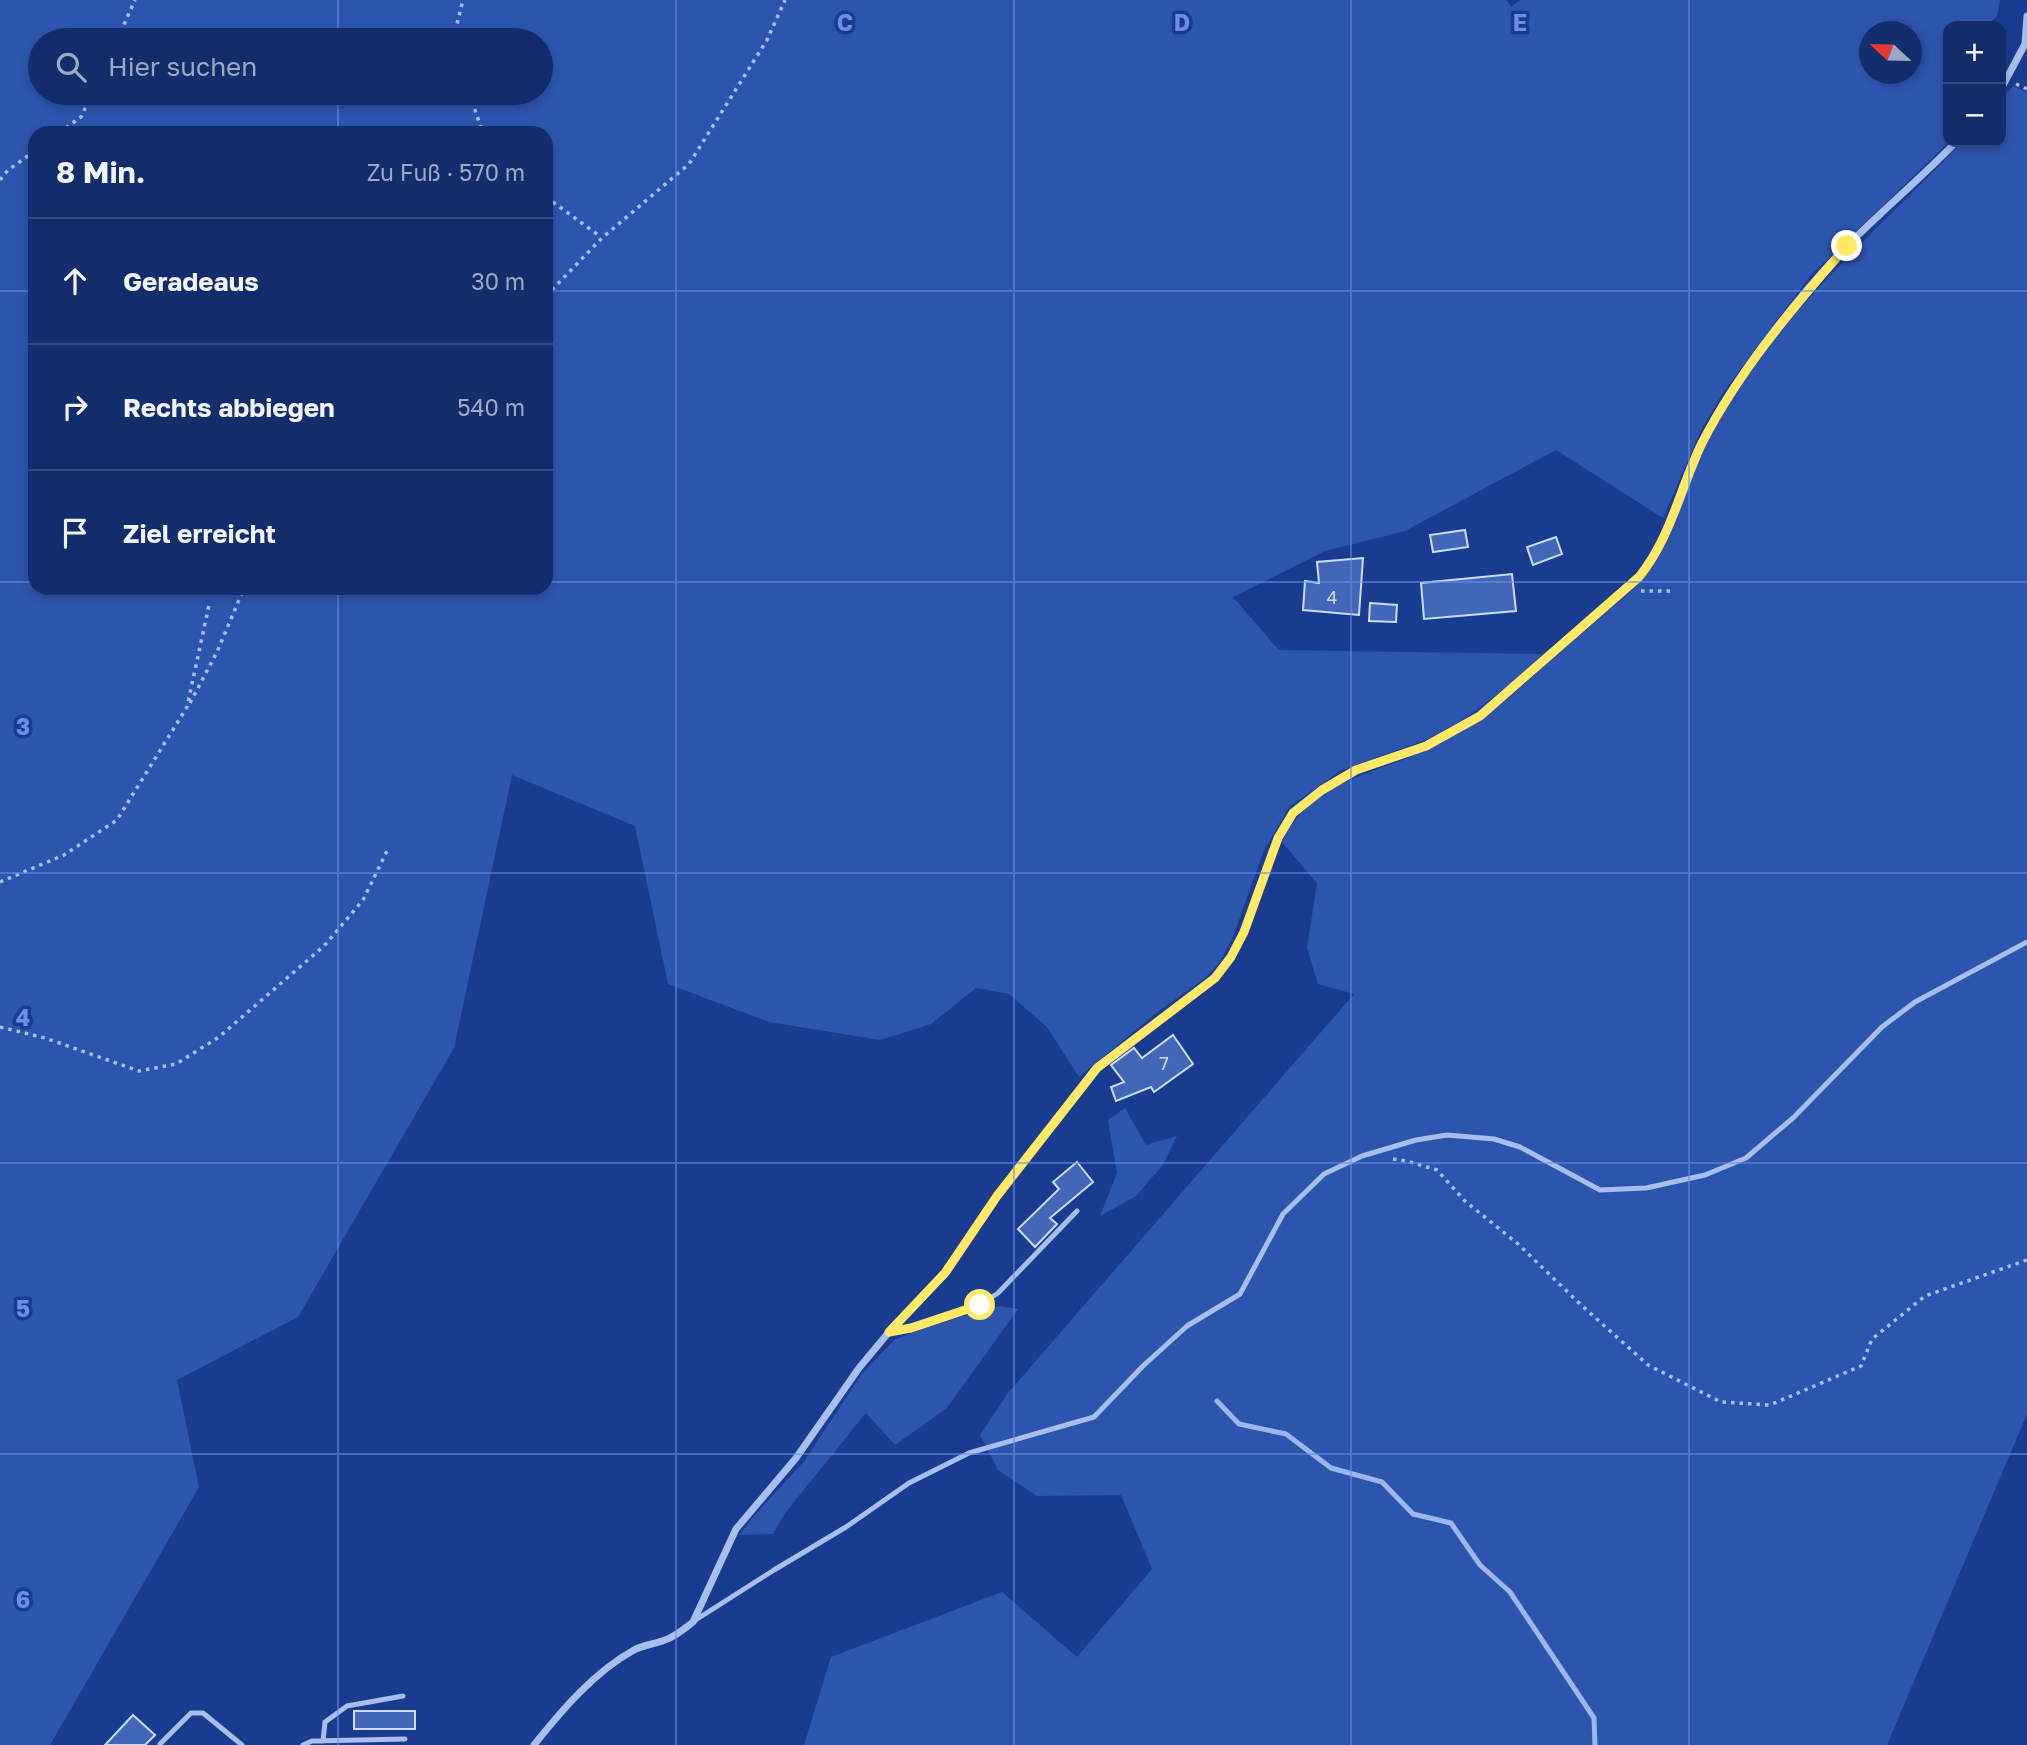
<!DOCTYPE html>
<html lang="de">
<head>
<meta charset="utf-8">
<style>
	body { margin:0; font-family:"Golos Text",sans-serif; background:#1c3572; color:#f1f3f6 }
	.controls { position:absolute; right:21px; top:21px; display:grid; overflow:hidden; border-radius:14px; box-shadow:0 4px 10px #0003 }
	.controls button { width:63px; height:63px; display:grid; place-items:center; padding:0; border:0; border-bottom:2px solid #32497f; background:#132d6c; color:#f1f3f6; font:35px sans-serif }
	.compass { position:absolute; left:1859px; top:21px; width:63px; height:63px; border-radius:50%; background:#132d6c; box-shadow:0 4px 10px #0003; rotate:292deg }
	.stop { position:absolute; width:21px; height:21px; margin:-16px; border:5px solid #ffe966; border-radius:50%; background:#fff }
	.stop.end { background:#ffe966; border-color:#fff; box-shadow:0 2px 7px #0008 }
	.list { margin:0; padding:0; list-style:none }
	h2 { display:flex; justify-content:space-between; align-items:center; height:91px; margin:0; padding:0 28px; font-size:30px }
	h2 small { font-size:23px; font-weight:400; color:#9da8c2 }
	.list li { display:grid; grid-template-columns:46px 1fr auto; gap:21px; align-items:center; box-sizing:border-box; height:126px; padding:0 28px; border-top:2px solid #32497f }
	.list b { display:block; font-size:26px; white-space:nowrap }
	.list em { font-size:23px; font-style:normal; color:#9da8c2 }
	.icon { flex:none; width:38px; height:38px; fill:none; stroke:currentColor; stroke-width:2; stroke-linecap:round; stroke-linejoin:round }
	.map { position:relative; flex:none; width:2027px; height:1745px; overflow:hidden }
	.search { position:absolute; background:#132d6c; box-shadow:0 4px 10px #0003; left:28px; top:28px; width:525px; height:77px; display:flex; align-items:center; gap:18px; box-sizing:border-box; padding:0 24px; border-radius:38px; color:#9da8c2; font-size:26px }
	.panel { position:absolute; background:#132d6c; box-shadow:0 4px 10px #0003; left:28px; top:126px; width:525px; height:469px; border-radius:21px }
	.map>svg:first-child { display:block }
	.green { fill:#2c55ae; fill-rule:evenodd }
	.lines { fill:none; stroke-linecap:round; stroke-linejoin:round }
	.stream { stroke:#9bb6f1; stroke-width:5 }
	.building { fill:#4266b8; stroke:#cedcfb; stroke-width:2 }
	.path { stroke:#a8beef; stroke-width:3.5; stroke-dasharray:3.5 5; stroke-linecap:butt }
	.service { stroke:#a8beef; stroke-width:5 }
	.minor { stroke:#a8beef; stroke-width:7 }
	.route { stroke:#ffe966; stroke-width:9 }
	.grid { fill:none; stroke:#6c8ce6; stroke-width:2; stroke-opacity:0.55 }
	.labels { text-anchor:middle; stroke-width:7; stroke-linejoin:round; paint-order:stroke }
	.number-label { font-size:18px; fill:#d0d9ed }
	.grid-label { font-size:23px; text-anchor:middle; font-weight:bold; fill:#6c8ce6; stroke:#193c90; stroke-width:7; stroke-linejoin:round; paint-order:stroke }
</style>
</head>
<body>
<div class="map">
<svg width="2027" height="1745" viewBox="0 0 2027 1745">
	<rect width="100%" height="100%" fill="#193c90"/>
	<path class="green" d="M0,0H1506L1511,7L1520,0H2000L1997,16L1987,26H1948L1949,142L1810,276L1723,393L1702,428L1663,518L1556,450L1405,531L1325,551L1233,597L1279,650L1543,654L1514,682L1467,717L1428,739L1340,771L1289,807L1264,850L1233,937L1220,962L1204,979L1160,1010L1079,1077L1047,1027L1009,994L976,988L931,1024L880,1040L769,1022L668,984L635,826L512,775L454,1048L298,1317L177,1380L199,1487L50,1745H0ZM1870,32H1912V74H1870ZM40,40H541V93H40ZM546,133V588H35V133Z
		M2013,86L2027,92V1414L1887,1745H804L831,1657L1002,1592L1077,1657L1152,1569L1121,1495L1037,1496L998,1470L980,1435L1008,1393L1354,994L1318,984L1307,948L1317,883L1282,842C1307,789 1355,778 1405,759C1431,748 1456,735 1480,720C1506,702 1529,679 1553,658C1578,636 1604,615 1629,593C1671,556 1680,501 1702,453C1714,426 1731,400 1748,376C1808,287 1889,219 1962,142H2001V99Z
		M1125,1108L1146,1145L1177,1136L1163,1165L1136,1196L1100,1216L1117,1173L1108,1120Z
		M999,1306L1018,1309L947,1408L895,1445L866,1413L785,1513L773,1534L739,1535L754,1516L805,1460L861,1375L894,1340L927,1327Z"/>
	<g class="lines">
		<path class="stream" d="M1217,1401L1239,1424L1286,1434L1331,1468L1382,1482L1413,1514L1451,1523L1480,1565L1510,1592L1594,1718L1595,1745"/>
	</g>
	<path class="building" d="M1465,530L1468,547L1433,552L1430,535Z
		M1556,537L1562,554L1533,565L1527,547Z
		M1363,558L1359,615L1303,610L1305,581L1319,583L1317,562Z
		M1512,574L1516,611L1424,619L1421,583Z
		M1370,603L1397,605L1396,622L1369,621Z
		M1173,1035L1193,1064L1154,1092L1151,1087L1116,1101L1111,1087L1124,1082L1111,1065L1134,1048L1142,1058Z
		M1077,1162L1093,1182L1050,1218L1057,1224L1035,1247L1018,1229L1059,1189L1053,1182Z
		M354,1711H415V1729H354Z
		M133,1715L155,1735L145,1745H105Z"/>
	<g class="lines">
		<path class="path" d="M117,40L135,0
			M453,40L463,0
			M2016,84L2027,89
			M469,93L483,133
			M59,133L81,117L92,93
			M0,180L8,170L35,151
			M546,197L601,237
			M546,296L602,238L689,164L767,40L785,0
			M1641,591H1674
			M190,703L217,652L244,588
			M0,882L64,855L117,820L187,707L209,605
			M0,1027L45,1038L139,1071L176,1064L219,1037L324,946L363,900L387,851
			M1393,1159L1407,1161L1437,1170L1465,1201L1518,1244L1580,1304L1648,1365L1721,1402L1770,1405L1861,1366L1872,1339L1925,1296L2027,1260"/>
		<path class="service" d="M889,1332L911,1328L980,1305L998,1293L1077,1211
			M694,1621L774,1570L846,1527L909,1483L969,1453L1094,1417L1143,1366L1187,1326L1240,1294L1283,1214L1324,1174L1362,1156L1416,1140L1447,1135L1494,1139L1520,1147L1600,1190L1646,1188L1705,1175L1746,1158L1793,1118L1882,1027L1915,1002L2027,942
			M323,1741L325,1722L347,1706L403,1696
			M160,1744L191,1713H203L242,1745
			M303,1745L312,1741L405,1739"/>
		<path class="minor" d="M2001,89L2025,44L2027,16
			M534,1745C562,1710 594,1672 634,1650C643,1645 655,1644 665,1640C676,1636 684,1629 693,1622L736,1529L796,1458L859,1368L889,1332L945,1273L997,1196L1097,1068L1215,978L1231,957L1244,932L1278,838L1293,813L1322,790L1355,770L1426,746L1480,716L1639,577C1679,529 1687,463 1720,410C1753,355 1803,290 1848,245C1883,210 1921,178 1956,142"/>
	</g>
	<g class="lines">
		<path class="route" d="M980,1305L911,1328L889,1332L945,1273L997,1196L1097,1068L1215,978L1231,957L1244,932L1278,838L1293,813L1322,790L1356,770L1426,746L1480,716L1639,577C1672,536 1679,489 1702,443C1739,371 1793,307 1847,246"/>
	</g>
	<path class="grid" d="M338,0V40M676,0V1745M1014,0V1745M1351,0V1745M1689,0V1745M338,93V133M0,291H35M546,291H2027M0,582H35M546,582H2027M338,588V1745M0,873H2027M0,1163H2027M0,1454H2027"/>
	<g class="labels">
		<g class="number-label">
			<text x="1332" y="604">4</text>
			<text x="1164" y="1070">7</text>
		</g>
	</g>
	<g class="grid-label">
		<text x="845" y="31">C</text>
		<text x="1182" y="31">D</text>
		<text x="1520" y="31">E</text>
		<text x="23" y="735">3</text>
		<text x="23" y="1026">4</text>
		<text x="23" y="1317">5</text>
		<text x="23" y="1608">6</text>
	</g>
</svg>
<div class="controls">
<button>+</button>
<button>−</button>
</div>
<svg class="compass" viewBox="-18 -18 36 36"><path d="M0-13l5 13h-10z" fill="#e53935"/><path d="M0 13l5-13h-10z" fill="#9da8c2"/></svg>
<div class="stop" style="left:980px;top:1305px"></div>
<div class="stop end" style="left:1847px;top:246px"></div>
<div class="search"><svg class="icon" aria-label="search" viewBox="0 0 24 24"><circle cx="10" cy="10" r="6"/><path d="M15 15l6 6"/></svg>Hier suchen</div>
<section class="panel">
<h2>8 Min.<small>Zu Fuß · 570 m</small></h2>
<ul class="list">
<li><svg class="icon" aria-label="ahead" viewBox="0 0 24 24"><path d="M12 20V5M6 11l6-6 6 6"/></svg><div><b>Geradeaus</b></div><em>30 m</em></li>
<li><svg class="icon" aria-label="right" viewBox="0 0 24 24"><path d="M7 20v-9h11M14 6l5 5-5 5"/></svg><div><b>Rechts abbiegen</b></div><em>540 m</em></li>
<li><svg class="icon" aria-label="arrive" viewBox="0 0 24 24"><path d="M6 21V4h12l-3 4 3 4H6"/></svg><div><b>Ziel erreicht</b></div></li>
</ul>
</section>
</div>
</body>
</html>
